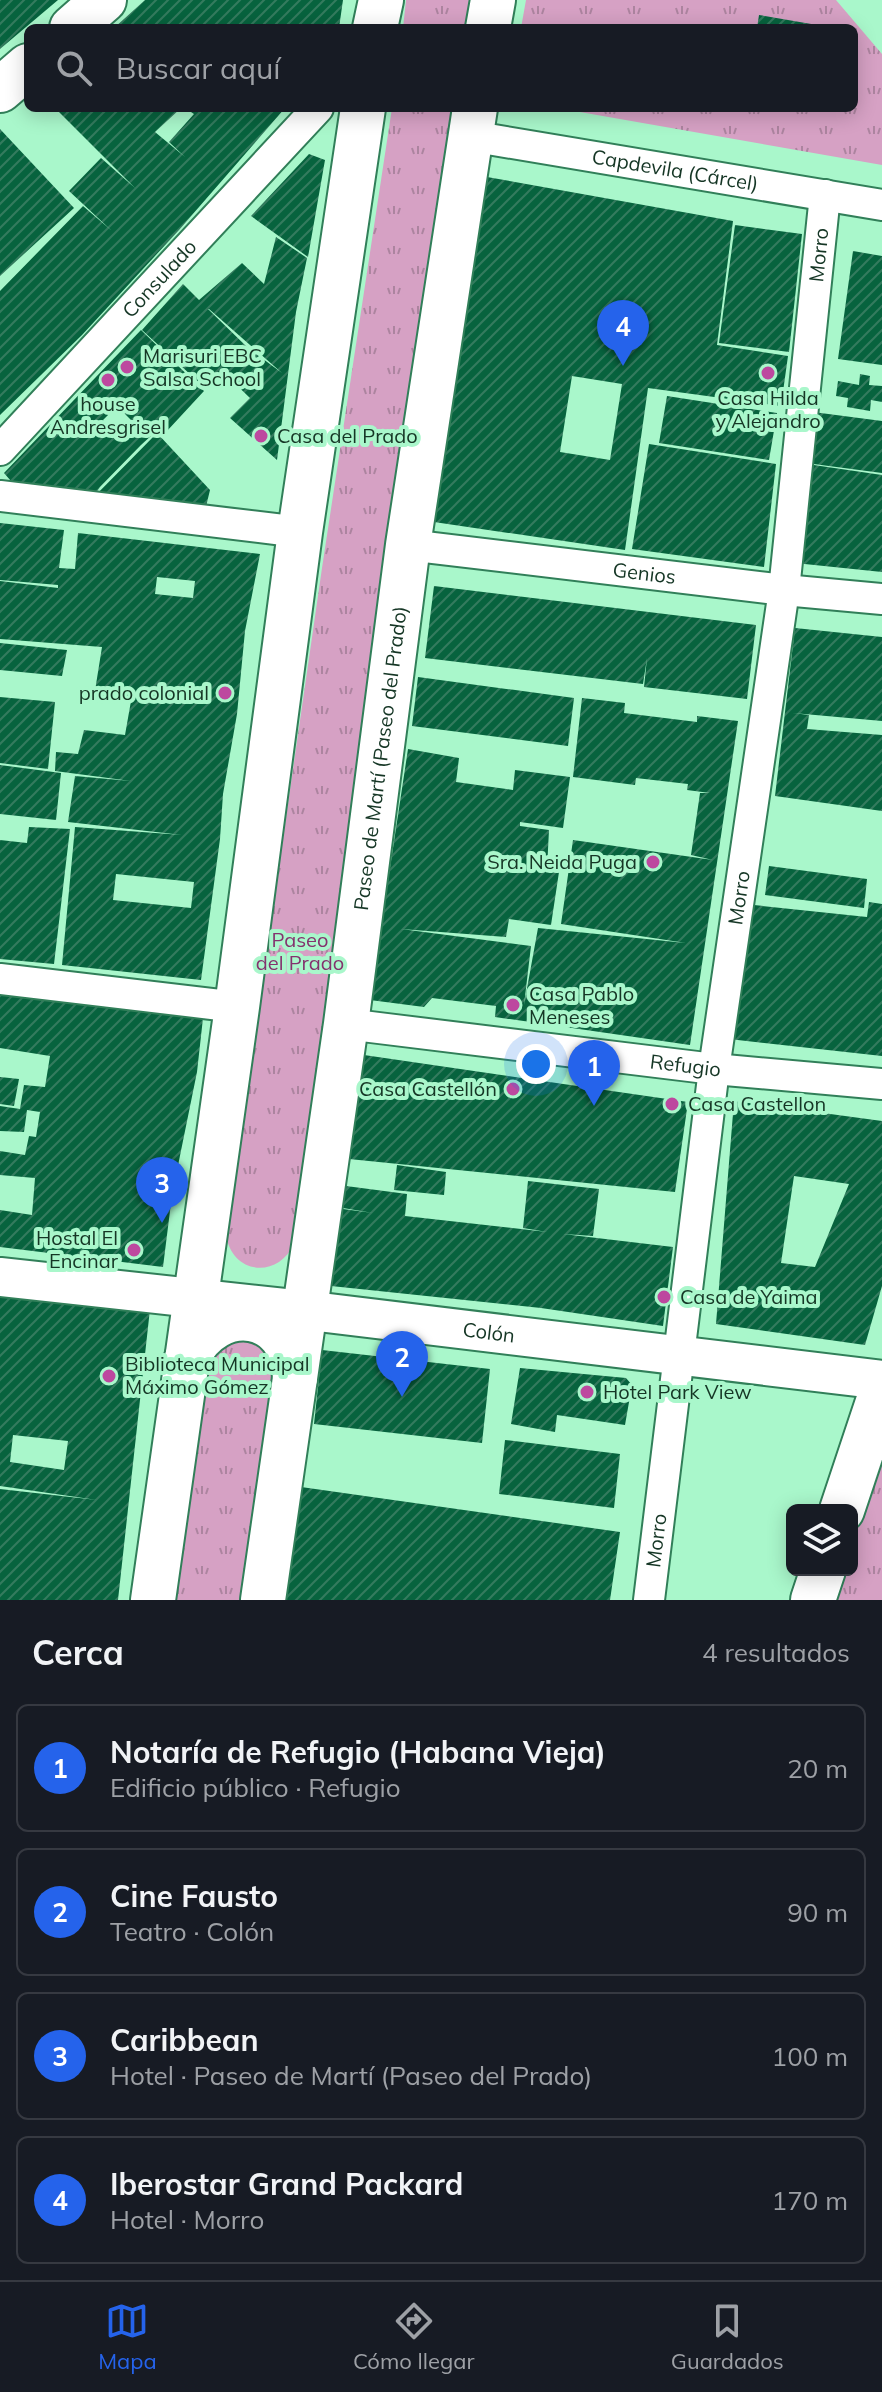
<!DOCTYPE html>
<html lang="es">
<head>
<meta charset="utf-8">
<style>
	body { margin:0; font-family:Mulish,sans-serif; background:#20242c; color:#f1f3f6 }
	.controls { position:absolute; right:24px; bottom:24px; display:grid; overflow:hidden; border-radius:12px; box-shadow:0 4px 20px #0003 }
	.controls button { width:72px; height:72px; display:grid; place-items:center; padding:0; border:0; border-bottom:2px solid #363941; background:#171b24; color:#f1f3f6; font:40px sans-serif }
	.you { position:absolute; left:536px; top:1064px; width:28px; height:28px; margin:-20px; border:6px solid #fff; border-radius:50%; background:#1a73e8; box-shadow:0 0 0 12px #1a73e833 }
	.badge { display:grid; place-items:center; width:52px; height:52px; border-radius:50%; background:#2563eb; color:#fff; font-size:26px; font-weight:700 }
	.pin { position:absolute; translate:-50% -66px; filter:drop-shadow(0 2px 4px #0008) }
	.pin::after { content:''; position:absolute; top:42px; width:28px; height:24px; background:inherit; clip-path:polygon(0 0,100% 0,50% 100%) }
	.list { margin:0; padding:0; list-style:none }
	h2 { display:flex; justify-content:space-between; align-items:center; height:104px; margin:0; padding:0 32px; font-size:34px }
	h2 small { font-size:26px; font-weight:400; color:#9ea1a6 }
	.list li { display:grid; grid-template-columns:52px 1fr auto; gap:24px; align-items:center; box-sizing:border-box; height:128px; margin:0 16px 16px; padding:0 16px; border:2px solid #363941; border-radius:12px }
	.list b { display:block; font-size:30px; white-space:nowrap }
	.list p { margin:0; font-size:26px; white-space:nowrap; color:#9ea1a6 }
	.list em { font-size:26px; font-style:normal; color:#9ea1a6 }
	.icon { flex:none; width:44px; height:44px; fill:none; stroke:currentColor; stroke-width:2; stroke-linecap:round; stroke-linejoin:round }
	.map { position:relative; flex:none; width:882px; height:1600px; overflow:hidden }
	.search { position:absolute; background:#171b24; box-shadow:0 4px 20px #0003; left:24px; right:24px; top:24px; height:88px; display:flex; align-items:center; gap:20px; box-sizing:border-box; padding:0 28px; border-radius:12px; color:#9ea1a6; font-size:30px }
	.sheet { height:680px; background:#171b24 }
	nav { display:flex; justify-content:space-around; align-items:center; box-sizing:border-box; height:112px; border-top:2px solid #363941; background:#171b24; font-size:22px; color:#9ea1a6 }
	nav a { display:grid; justify-items:center; gap:4px }
	nav .on { color:#2563eb }
	.map>svg:first-child { display:block }
	.park { fill:url(#park-tufts) }
	.building { fill:url(#building-hatch); fill-rule:evenodd }
	.lines { fill:none; stroke-linecap:round; stroke-linejoin:round }
	.minor-casing { stroke:#317f59; stroke-width:34 }
	.tertiary-casing { stroke:#317f59; stroke-width:42 }
	.secondary-casing { stroke:#317f59; stroke-width:48 }
	.primary-casing { stroke:#317f59; stroke-width:48 }
	.minor { stroke:#fff; stroke-width:30 }
	.tertiary { stroke:#fff; stroke-width:38 }
	.secondary { stroke:#fff; stroke-width:44 }
	.primary { stroke:#fff; stroke-width:44 }
	.poi-dot { fill:#bd489f; stroke:#a9f7cb; stroke-width:3 }
	.labels { text-anchor:middle; stroke-width:8; stroke-linejoin:round; paint-order:stroke }
	.street-label { font-size:20px; fill:#153625; stroke:#a9f7cb }
	.poi-label { font-size:20px; fill:#153625; stroke:#a9f7cb; text-anchor:start }
	.park-label { font-size:20px; fill:#84336e; stroke:#a9f7cb }
</style>
</head>
<body>
<div class="map">
<svg width="882" height="1600" viewBox="0 0 882 1600">
	<defs>
		<pattern id="park-tufts" width="24" height="20" patternUnits="userSpaceOnUse" patternTransform="scale(2)"><rect width="24" height="20" fill="#d6a1c4"/><path d="M3 7l-1-3M5 7V3M7 7l1-3M15 17l-1-3M17 17v-4M19 17l1-3" fill="none" stroke="#ac849f"/></pattern>
		<pattern id="building-hatch" width="6" height="6" patternUnits="userSpaceOnUse" patternTransform="scale(2)"><rect width="6" height="6" fill="#07633e"/><path d="M-1 1l2-2M0 6l6-6M5 7l2-2" fill="none" stroke="#347b5e"/></pattern>
	</defs>
	<rect width="100%" height="100%" fill="#a9f7cb"/>
	<path class="park" d="M406,0H478L473,28H403Z
		M526,0H836L882,54V165L557,108H854V28H521Z
		M392,108H459L294,1244C277,1280 231,1274 226,1234L322,568Z
		M243,1333L270,1353L273,1376L244,1600H173L205,1354Z
		M882,1390V1600H813L823,1570H852V1510Z"/>
	<path class="building" d="M0,0H58L0,49Z
		M145,0H343L339,28H114Z
		M759,15L817,25L816,28H757Z
		M55,108H181L155,132L185,157L169,142L194,114L185,108H285L179,230L82,335L0,415V291L83,206L112,231L69,191L101,158L135,188Z
		M0,129L74,208L0,276Z
		M309,154L325,160L308,257L251,216Z
		M487,177L733,221L717,345L788,356L781,406L648,388L625,550L434,522ZM572,376L622,384L610,460L560,452Z
		M735,225L802,234L789,352L719,343Z
		M276,237L307,258L296,312L277,460L230,418L250,398L222,371L205,388L142,330L183,284L199,300L242,263L264,284ZM208,309H209L282,373L247,347Z
		M853,251L882,256V365L838,359Z
		M141,330L204,391L167,431L162,426L141,445L100,487L90,501L17,488L4,473ZM117,406L136,425L122,440L103,420Z
		M860,374L870,376L869,385L882,386V402L871,400L870,411L847,407L848,398L836,396L838,381L859,385Z
		M667,396L777,413L769,460L659,443Z
		M813,412L882,421V473L806,463Z
		M157,433L210,490L204,515L90,501Z
		M649,444L776,464L764,567L632,549Z
		M807,464L882,475V572L795,563Z
		M0,523L64,530L59,568L75,569L78,533L260,554L245,631L237,714L223,794L220,839L201,980L62,965L75,827L182,835L68,822L75,776L131,781L55,771L56,752L78,754L84,730L125,735L131,701L94,697L102,647L0,639V581L58,588V585L0,580ZM157,577L195,581L193,598L155,594ZM116,874L194,882L191,908L113,900Z
		M434,586L756,625L747,699L644,687L647,658L643,684L425,658Z
		M795,628L882,637V721L793,713L809,715L807,729L882,735V811L775,796Z
		M0,643L67,650L62,676L0,670Z
		M418,677L574,698L568,746L412,726Z
		M0,697L55,702L48,769L0,763Z
		M582,698L625,703L624,713L697,722V716L738,721L690,1045L495,1017L496,1006L432,998L424,1007L370,1000L408,749L459,758L456,782L513,790L515,770L570,777L563,828L520,822V826L549,830L547,869L529,868L559,872L551,925L509,919L506,937L401,929L531,946L524,1005L538,928L686,943L561,924L573,840L713,860L691,855L700,793H710L687,790L688,784L636,778L635,785L573,777Z
		M0,765L61,773L56,820L0,814Z
		M29,827L70,829L54,964L0,959V840L27,843Z
		M769,866L867,879L864,908L765,895Z
		M869,902L882,904V1056L729,1039L744,904L867,917Z
		M0,995L203,1018L197,1072L172,1195L163,1267L0,1247V1210L32,1215L35,1178L0,1175V1151L25,1155L29,1136L36,1137L40,1112L27,1110L24,1132L0,1131V1106L20,1109L24,1085L45,1087L50,1056L0,1048Z
		M364,1055L688,1102L675,1192L349,1159Z
		M0,1077L19,1079L14,1106L0,1104Z
		M734,1101L882,1121V1286L865,1345L716,1324ZM794,1176L849,1184L815,1267L781,1263Z
		M397,1165L446,1172L444,1195L394,1190Z
		M528,1181L599,1189L593,1236L563,1234L673,1247L663,1326L541,1308L331,1286L343,1209L373,1213L343,1208L346,1186L407,1194L405,1216L547,1232L523,1228Z
		M0,1290L150,1309L118,1600H0V1489L97,1500L0,1486ZM13,1435L68,1441L64,1470L10,1462Z
		M322,1350L490,1369L482,1443L314,1424Z
		M520,1368L626,1378L632,1385L625,1425L557,1415L555,1432L511,1424Z
		M505,1440L620,1454L614,1508L499,1494Z
		M294,1486L620,1532L610,1600H278Z"/>
	<g class="lines">
		<defs>
			<g id="minor">
				<path id="s1" d="M470,136L882,205"/>
				<path id="s2" d="M0,450L318,108"/>
				<path d="M0,496L300,532"/>
				<path id="s3" d="M408,545L784,590L882,599"/>
				<path d="M0,979L237,1007"/>
				<path id="s4" d="M346,1024L714,1069L882,1084"/>
				<path id="s5" d="M649,1600L714,1069L784,590L825,195"/>
			</g>
			<g id="tertiary">
				<path id="s6" d="M0,1277L303,1310L882,1380"/>
			</g>
			<path id="secondary" d="M72,28L104,0
				M0,90L28,66"/>
			<g id="primary">
				<path d="M375,28L381,0"/>
				<path d="M488,28L493,0"/>
				<path d="M187,1358C218,1297 293,1309 295,1378"/>
				<path d="M842,1510L882,1390"/>
				<path d="M153,1600L237,1007L300,532L363,108"/>
				<path id="s7" d="M263,1600L346,1024L408,545L475,108"/>
				<path d="M813,1600L823,1570"/>
			</g>
		</defs>
		<use href="#minor" class="minor-casing"/>
		<use href="#tertiary" class="tertiary-casing"/>
		<use href="#secondary" class="secondary-casing"/>
		<use href="#primary" class="primary-casing"/>
		<use href="#minor" class="minor"/>
		<use href="#tertiary" class="tertiary"/>
		<use href="#secondary" class="secondary"/>
		<use href="#primary" class="primary"/>
	</g>
	<g class="poi-dot">
		<circle cx="127" cy="367" r="8"/>
		<circle cx="768" cy="373" r="8"/>
		<circle cx="108" cy="380" r="8"/>
		<circle cx="261" cy="436" r="8"/>
		<circle cx="225" cy="693" r="8"/>
		<circle cx="653" cy="862" r="8"/>
		<circle cx="513" cy="1005" r="8"/>
		<circle cx="513" cy="1089" r="8"/>
		<circle cx="672" cy="1104" r="8"/>
		<circle cx="134" cy="1250" r="8"/>
		<circle cx="664" cy="1297" r="8"/>
		<circle cx="109" cy="1376" r="8"/>
		<circle cx="587" cy="1392" r="8"/>
	</g>
	<g class="labels">
		<g class="street-label">
			<text dy="7" stroke="none"><textPath href="#s1" startOffset="208">Capdevila (Cárcel)</textPath></text>
			<text dy="7" stroke="none"><textPath href="#s5" startOffset="1356">Morro</textPath></text>
			<text dy="7" stroke="none"><textPath href="#s2" startOffset="234">Consulado</textPath></text>
			<text dy="7" stroke="none"><textPath href="#s3" startOffset="238">Genios</textPath></text>
			<text dy="7" stroke="none"><textPath href="#s7" startOffset="850">Paseo de Martí (Paseo del Prado)</textPath></text>
			<text dy="7" stroke="none"><textPath href="#s5" startOffset="708">Morro</textPath></text>
			<text dy="7" stroke="none"><textPath href="#s4" startOffset="342">Refugio</textPath></text>
			<text dy="7" stroke="none"><textPath href="#s6" startOffset="492">Colón</textPath></text>
			<text dy="7" stroke="none"><textPath href="#s5" startOffset="60">Morro</textPath></text>
		</g>
		<g class="poi-label">
			<text x="143" y="363">Marisuri EBC<tspan x="143" dy="23">Salsa School</tspan></text>
			<text x="768" y="405" text-anchor="middle">Casa Hilda<tspan x="768" dy="23">y Alejandro</tspan></text>
			<text x="108" y="411" text-anchor="middle">house<tspan x="108" dy="23">Andresgrisel</tspan></text>
			<text x="277" y="443">Casa del Prado</text>
			<text x="209" y="700" text-anchor="end">prado colonial</text>
			<text x="637" y="869" text-anchor="end">Sra. Neida Puga</text>
			<text x="529" y="1001">Casa Pablo<tspan x="529" dy="23">Meneses</tspan></text>
			<text x="497" y="1096" text-anchor="end">Casa Castellón</text>
			<text x="688" y="1111">Casa Castellon</text>
			<text x="118" y="1245" text-anchor="end">Hostal El<tspan x="118" dy="23">Encinar</tspan></text>
			<text x="680" y="1304">Casa de Yaima</text>
			<text x="125" y="1371">Biblioteca Municipal<tspan x="125" dy="23">Máximo Gómez</tspan></text>
			<text x="603" y="1399">Hotel Park View</text>
		</g>
		<g class="park-label">
			<text x="300" y="947">Paseo<tspan x="300" dy="23">del Prado</tspan></text>
		</g>
	</g>
</svg>
<div class="controls">
<button><svg class="icon" aria-label="layers" viewBox="0 0 24 24"><path d="M12 4l9 5-9 5-9-5zM3 14l9 5 9-5"/></svg></button>
</div>
<div class="you"></div>
<div class="pin badge" style="left:594px;top:1106px">1</div>
<div class="pin badge" style="left:402px;top:1397px">2</div>
<div class="pin badge" style="left:162px;top:1223px">3</div>
<div class="pin badge" style="left:623px;top:366px">4</div>
<div class="search"><svg class="icon" aria-label="search" viewBox="0 0 24 24"><circle cx="10" cy="10" r="6"/><path d="M15 15l6 6"/></svg>Buscar aquí</div>
</div>
<section class="sheet">
<h2>Cerca<small>4 resultados</small></h2>
<ul class="list">
<li><span class="badge">1</span><div><b>Notaría de Refugio (Habana Vieja)</b><p>Edificio público · Refugio</p></div><em>20 m</em></li>
<li><span class="badge">2</span><div><b>Cine Fausto</b><p>Teatro · Colón</p></div><em>90 m</em></li>
<li><span class="badge">3</span><div><b>Caribbean</b><p>Hotel · Paseo de Martí (Paseo del Prado)</p></div><em>100 m</em></li>
<li><span class="badge">4</span><div><b>Iberostar Grand Packard</b><p>Hotel · Morro</p></div><em>170 m</em></li>
</ul>
</section>
<nav>
<a class="on"><svg class="icon" aria-label="map" viewBox="0 0 24 24"><path d="M3 6l6-2 6 2 6-2v14l-6 2-6-2-6 2zM9 4v14M15 6v14"/></svg>Mapa</a>
<a><svg class="icon" aria-label="directions" viewBox="0 0 24 24"><path d="M12 3l9 9-9 9-9-9zM9 14v-3h6M13 9l2 2-2 2"/></svg>Cómo llegar</a>
<a><svg class="icon" aria-label="saved" viewBox="0 0 24 24"><path d="M7 4h10v16l-5-4-5 4z"/></svg>Guardados</a>
</nav>
</body>
</html>
